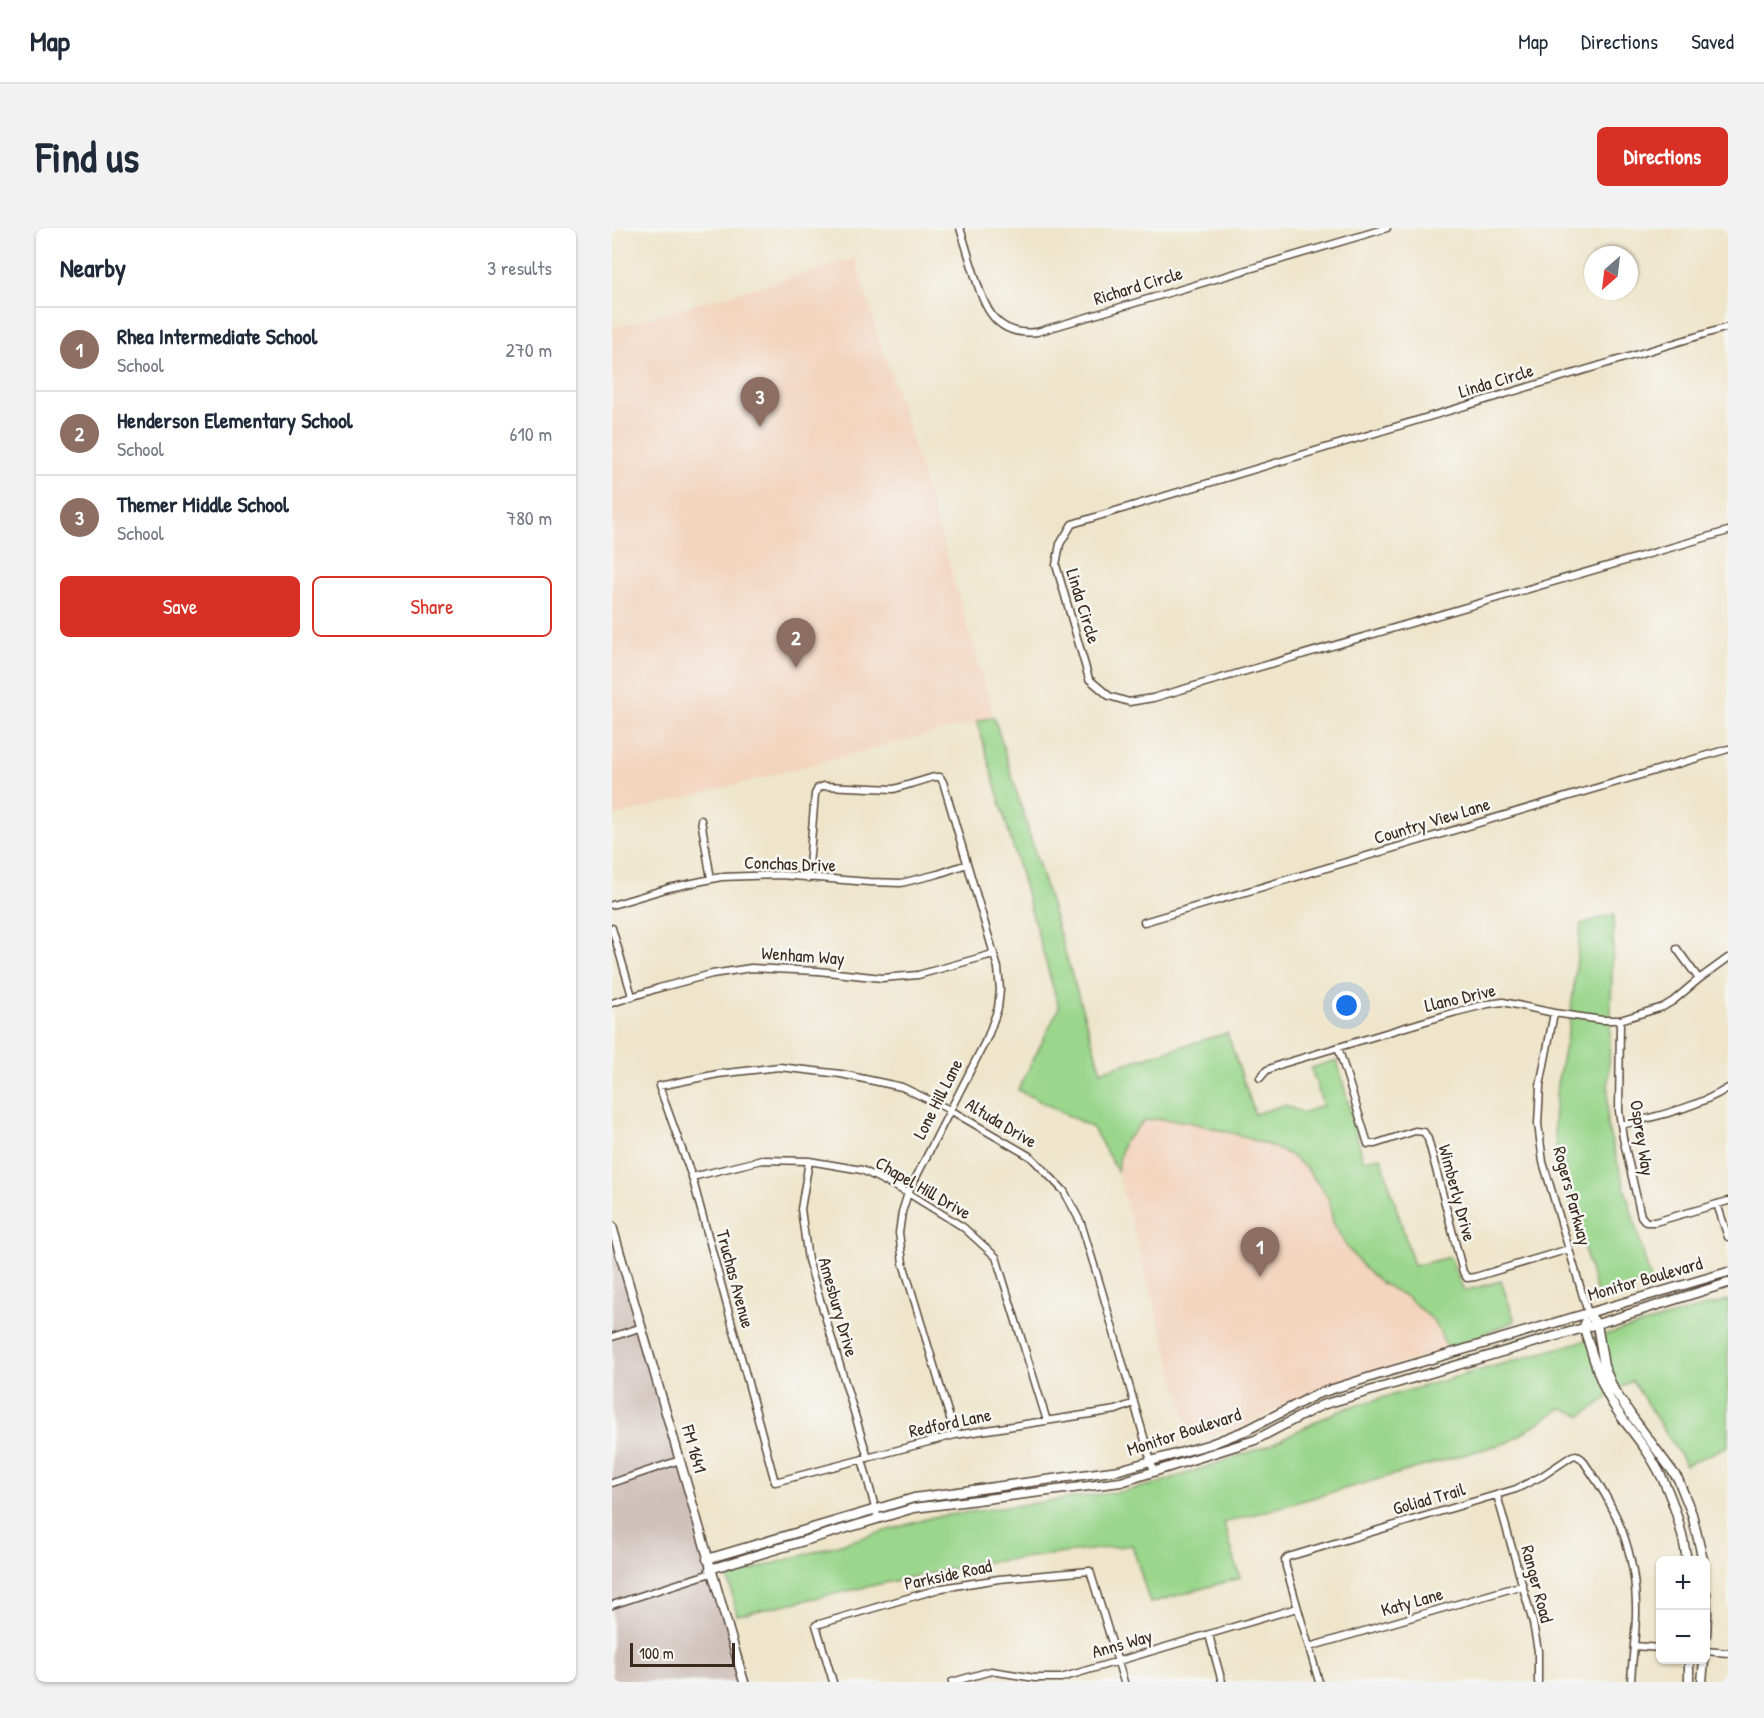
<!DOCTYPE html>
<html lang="en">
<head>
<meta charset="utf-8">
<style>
	body { margin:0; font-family:"Patrick Hand",sans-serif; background:#f2f2f3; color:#1f2937 }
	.controls { position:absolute; right:18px; bottom:18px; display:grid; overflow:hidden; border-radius:9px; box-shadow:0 2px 4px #0004 }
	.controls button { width:54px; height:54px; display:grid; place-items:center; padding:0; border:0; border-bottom:2px solid #e0e1e3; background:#fff; color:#1f2937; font:30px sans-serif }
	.compass { position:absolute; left:972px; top:18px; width:54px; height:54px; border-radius:50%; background:#fff; box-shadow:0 2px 4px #0004; rotate:208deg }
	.scale { position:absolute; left:18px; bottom:15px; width:105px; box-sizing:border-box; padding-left:6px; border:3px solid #3b2a1e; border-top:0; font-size:16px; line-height:21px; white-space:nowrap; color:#3b2a1e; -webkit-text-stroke:4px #f6f6f2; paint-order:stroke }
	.you { position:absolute; left:735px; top:778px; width:21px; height:21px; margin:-15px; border:4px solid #fff; border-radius:50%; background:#1a73e8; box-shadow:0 0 0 9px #1a73e833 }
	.badge { display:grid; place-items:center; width:39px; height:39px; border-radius:50%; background:#d93025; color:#fff; font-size:20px; font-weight:700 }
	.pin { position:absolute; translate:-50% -50px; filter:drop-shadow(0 2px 3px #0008) }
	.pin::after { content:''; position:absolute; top:32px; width:21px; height:18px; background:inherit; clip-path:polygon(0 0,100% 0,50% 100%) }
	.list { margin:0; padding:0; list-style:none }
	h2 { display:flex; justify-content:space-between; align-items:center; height:78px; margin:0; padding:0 24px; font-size:26px }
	h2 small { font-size:20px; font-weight:400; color:#747a83 }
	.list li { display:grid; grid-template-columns:39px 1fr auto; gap:18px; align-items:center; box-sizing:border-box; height:84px; padding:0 24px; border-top:2px solid #e0e1e3 }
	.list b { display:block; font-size:22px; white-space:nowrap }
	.list p { margin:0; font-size:20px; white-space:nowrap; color:#747a83 }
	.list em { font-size:20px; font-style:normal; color:#747a83 }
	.actions { display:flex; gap:12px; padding:18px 24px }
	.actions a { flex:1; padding:14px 0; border:2px solid #d93025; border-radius:9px; text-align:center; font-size:21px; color:#d93025 }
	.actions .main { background:#d93025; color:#fff }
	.map { position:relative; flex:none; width:1116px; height:1454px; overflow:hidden; border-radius:9px }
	header { display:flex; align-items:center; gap:36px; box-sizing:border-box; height:84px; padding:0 30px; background:#fff; border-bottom:2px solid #e0e1e3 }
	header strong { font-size:28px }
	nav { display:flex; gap:33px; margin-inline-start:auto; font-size:21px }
	.intro { display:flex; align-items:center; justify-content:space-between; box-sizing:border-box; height:144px; padding:0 36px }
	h1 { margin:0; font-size:42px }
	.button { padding:15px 27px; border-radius:9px; background:#d93025; color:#fff; font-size:21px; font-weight:700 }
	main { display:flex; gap:36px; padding:0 36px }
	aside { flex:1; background:#fff; border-radius:9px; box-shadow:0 2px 4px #0004 }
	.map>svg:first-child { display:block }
	.built { fill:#f3d4be }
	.industrial { fill:#cfc0ba }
	.green { fill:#9ad68b; stroke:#6a8054; stroke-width:1.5 }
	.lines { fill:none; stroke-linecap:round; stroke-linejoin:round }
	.street-casing { stroke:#564638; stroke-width:9 }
	.secondary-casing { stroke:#564638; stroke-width:11 }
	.street { stroke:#fff; stroke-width:6 }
	.secondary { stroke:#fff; stroke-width:8 }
	.labels { text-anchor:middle; stroke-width:5; stroke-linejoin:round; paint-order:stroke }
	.street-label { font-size:18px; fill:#3b2a1e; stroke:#f6f6f2 }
</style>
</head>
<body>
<header>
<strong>Map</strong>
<nav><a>Map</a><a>Directions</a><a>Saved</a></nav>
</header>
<div class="intro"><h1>Find us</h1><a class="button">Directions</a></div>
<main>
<aside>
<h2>Nearby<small>3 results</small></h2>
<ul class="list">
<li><span class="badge" style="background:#8d6e63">1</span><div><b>Rhea Intermediate School</b><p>School</p></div><em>270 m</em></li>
<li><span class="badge" style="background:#8d6e63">2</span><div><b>Henderson Elementary School</b><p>School</p></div><em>610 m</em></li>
<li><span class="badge" style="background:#8d6e63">3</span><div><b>Themer Middle School</b><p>School</p></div><em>780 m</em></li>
</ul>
<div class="actions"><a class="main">Save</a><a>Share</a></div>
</aside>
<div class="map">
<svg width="1116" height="1454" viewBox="0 0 1116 1454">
	<rect width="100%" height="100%" fill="#f6f6f2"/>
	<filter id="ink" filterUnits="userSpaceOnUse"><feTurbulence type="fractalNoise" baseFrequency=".0167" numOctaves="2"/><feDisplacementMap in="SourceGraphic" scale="12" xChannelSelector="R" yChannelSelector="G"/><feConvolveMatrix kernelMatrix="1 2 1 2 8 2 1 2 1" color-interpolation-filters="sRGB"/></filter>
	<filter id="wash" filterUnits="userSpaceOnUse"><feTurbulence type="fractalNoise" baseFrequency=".008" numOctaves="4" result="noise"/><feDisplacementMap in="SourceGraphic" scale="24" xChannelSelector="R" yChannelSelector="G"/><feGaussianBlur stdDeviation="1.35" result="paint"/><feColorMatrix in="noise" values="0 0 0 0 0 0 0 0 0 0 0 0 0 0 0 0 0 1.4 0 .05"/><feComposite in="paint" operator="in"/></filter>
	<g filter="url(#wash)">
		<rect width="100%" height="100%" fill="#eee5ca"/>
		<path class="built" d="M243,31L326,298L382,489L0,589V100Z
			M545,891L573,893L620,905L656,917L678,927L694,940L716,969L721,994L734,1018L754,1042L769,1055L795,1069L822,1093L836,1121L740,1150L705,1163L628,1199L611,1204L580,1210L505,943L511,915L532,893Z"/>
		<path class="industrial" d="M0,992L133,1454H0Z"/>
		<path class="green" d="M382,489L489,843L615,805L643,886L672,877L692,885L711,877L699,840L725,832L751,932L769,929L802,1038L838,1029L852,1063L889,1053L903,1093L836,1121L822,1093L795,1069L769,1055L754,1042L734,1018L721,994L716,969L694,940L678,927L656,917L620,905L573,893L545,891L532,893L511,915L505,943L481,900L406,862L447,780L365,493Z
			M1002,686L995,897L1039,1053L986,1069L945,925L942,895L945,856L957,799L969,696Z
			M1116,1072V1218L1074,1237L1020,1152L970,1188L949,1180L897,1214L612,1295L628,1350L538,1375L520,1317L360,1336L125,1387L116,1349L321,1289L513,1263L547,1255L658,1217L715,1188L738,1179Z"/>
	</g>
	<g filter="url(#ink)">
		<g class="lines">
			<defs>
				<path id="street" d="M348,0C353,15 357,30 362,45C372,79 383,109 425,104L775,0
					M1116,99L460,296L448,316L444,337L477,451L497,468L517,474L541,470L1116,303
					M89,592L99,651
					M196,650L203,566L206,560L212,558L282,561L322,549H328L331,554L386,740L388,762L386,780L376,808L296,965L290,984L287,1005L291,1035L343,1207
					M0,677L57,660L109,649L168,647L257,654L289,655L326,646L355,636
					M532,694L1116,521
					M0,700L20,768
					M1065,721L1087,751
					M0,775L47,760L100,746L139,740L206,743L270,750L306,747L381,726
					M942,785L928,858L926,896L931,934L976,1085
					M1008,792L1007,883L1011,910L1029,988L1034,994H1043L1116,973
					M726,819L756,916H763L803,903L812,904L816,911L851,1044L855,1050L863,1049L957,1021
					M648,850L655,842L670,836L844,784L876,776L891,774L942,785L990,792H1008L1051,779L1061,773L1087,751L1116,730
					M1009,897C1045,888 1084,880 1116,860
					M197,933L189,981L196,1032L256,1230
					M80,949L150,932L197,933L250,942L296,965L351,999L384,1029L435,1193
					M1105,976L1116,1009
					M0,1109L30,1099
					M522,1175L504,1182L343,1207L163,1254L80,949L47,858L106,846L167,839L229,846L290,859L338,882L419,929L452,963L469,995L490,1063L542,1244
					M250,1231L266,1291
					M0,1255L68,1232
					M885,1267L921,1395L926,1423V1454
					M0,1377L99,1345
					M597,1407L610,1454
					M1022,1418L1048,1420
					M697,1419L911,1357
					M1094,1423L1116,1425
					M221,1454L204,1397L330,1360L387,1351L478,1343L512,1454
					M340,1454L379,1443L423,1450H449L685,1380
					M707,1454L674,1339L673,1332L676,1329L904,1261L930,1248L960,1228L964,1227L970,1231C979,1245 989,1258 997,1274C1014,1305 1023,1340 1024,1376C1025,1402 1020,1428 1019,1454"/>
				<path id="secondary" d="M0,998L132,1454
					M976,1085L985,1096L992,1138L1002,1162L1019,1187L1066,1251L1080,1286L1091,1332
					M973,1094L972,1100C980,1124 986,1150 999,1173C1010,1192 1024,1207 1036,1225C1057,1257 1069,1295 1075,1332
					M95,1331L302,1270L507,1242L599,1216L635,1202L705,1166L765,1147L1116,1044
					M98,1341L302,1280L509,1254L643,1212L710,1177L985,1096L1116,1055
					M1094,1365L1095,1386L1094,1407
					M1077,1454V1432
					M1090,1454L1092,1432"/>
			</defs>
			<use href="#street" class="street-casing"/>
			<use href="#secondary" class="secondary-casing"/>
			<use href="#street" class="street"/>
			<use href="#secondary" class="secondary"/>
		</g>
	</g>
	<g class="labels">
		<g class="street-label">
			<text transform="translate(526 58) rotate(-17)" y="6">Richard Circle</text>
			<text transform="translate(884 153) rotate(-17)" y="6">Linda Circle</text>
			<text transform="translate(471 378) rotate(73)" y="6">Linda Circle</text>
			<text transform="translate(820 593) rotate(-17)" y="6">Country View Lane</text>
			<text transform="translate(178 636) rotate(2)" y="6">Conchas Drive</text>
			<text transform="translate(191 728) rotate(4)" y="6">Wenham Way</text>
			<text transform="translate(848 770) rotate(-13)" y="6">Llano Drive</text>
			<text transform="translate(326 871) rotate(-63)" y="6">Lone Hill Lane</text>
			<text transform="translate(389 895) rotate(31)" y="6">Altuda Drive</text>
			<text transform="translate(1030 910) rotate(81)" y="6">Osprey Way</text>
			<text transform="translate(311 960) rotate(30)" y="6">Chapel Hill Drive</text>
			<text transform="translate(845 965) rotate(75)" y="6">Wimberly Drive</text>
			<text transform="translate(960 968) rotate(75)" y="6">Rogers Parkway</text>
			<text transform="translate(123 1051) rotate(75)" y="6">Truchas Avenue</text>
			<text transform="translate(1033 1051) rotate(-16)" y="6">Monitor Boulevard</text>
			<text transform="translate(226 1079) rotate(74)" y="6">Amesbury Drive</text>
			<text transform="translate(338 1195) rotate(-12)" y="6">Redford Lane</text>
			<text transform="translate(572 1204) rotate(-18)" y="6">Monitor Boulevard</text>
			<text transform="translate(82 1221) rotate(74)" y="6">FM 1641</text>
			<text transform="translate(817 1271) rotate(-16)" y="6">Goliad Trail</text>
			<text transform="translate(336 1347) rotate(-12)" y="6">Parkside Road</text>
			<text transform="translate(925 1356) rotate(75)" y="6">Ranger Road</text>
			<text transform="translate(800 1374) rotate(-16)" y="6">Katy Lane</text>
			<text transform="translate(510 1416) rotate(-16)" y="6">Anns Way</text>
		</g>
	</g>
</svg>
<div class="controls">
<button>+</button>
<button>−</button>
</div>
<svg class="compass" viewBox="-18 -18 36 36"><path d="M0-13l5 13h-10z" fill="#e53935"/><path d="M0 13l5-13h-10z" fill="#747a83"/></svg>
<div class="scale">100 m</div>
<div class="you"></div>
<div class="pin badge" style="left:648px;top:1049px;background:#8d6e63">1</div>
<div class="pin badge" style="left:184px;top:440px;background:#8d6e63">2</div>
<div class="pin badge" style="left:148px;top:199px;background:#8d6e63">3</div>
</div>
</main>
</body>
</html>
